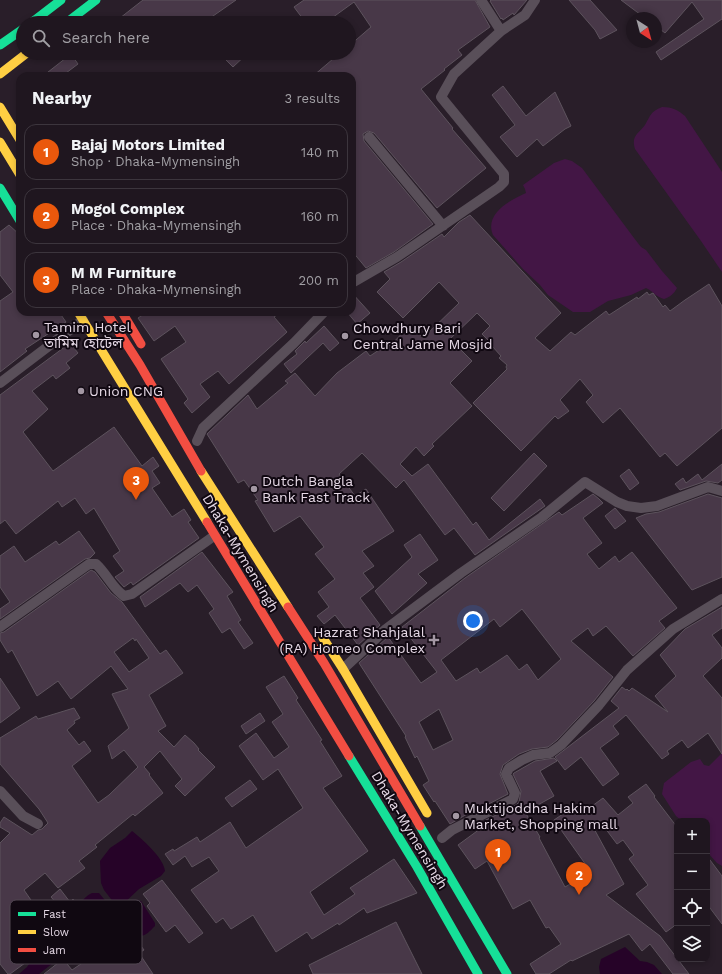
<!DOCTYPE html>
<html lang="en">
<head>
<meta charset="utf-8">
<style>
	body { margin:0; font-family:"Work Sans","Noto Sans Bengali",sans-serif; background:#271f28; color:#f1f3f6 }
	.controls { position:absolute; right:12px; bottom:12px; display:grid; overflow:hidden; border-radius:8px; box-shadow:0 2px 6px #0003 }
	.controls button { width:36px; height:36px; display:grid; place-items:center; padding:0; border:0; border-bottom:1px solid #3c353d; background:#1f161f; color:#f1f3f6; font:20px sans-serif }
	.compass { position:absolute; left:626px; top:12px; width:36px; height:36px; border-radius:50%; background:#1f161f; box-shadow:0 2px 6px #0003; rotate:144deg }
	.you { position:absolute; left:473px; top:621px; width:14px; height:14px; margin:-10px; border:3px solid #fff; border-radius:50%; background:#1a73e8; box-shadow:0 0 0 6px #1a73e833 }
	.badge { display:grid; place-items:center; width:26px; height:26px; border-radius:50%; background:#ea580c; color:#fff; font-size:13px; font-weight:700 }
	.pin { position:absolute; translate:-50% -33px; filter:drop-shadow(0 1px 2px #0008) }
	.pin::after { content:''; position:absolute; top:21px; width:14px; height:12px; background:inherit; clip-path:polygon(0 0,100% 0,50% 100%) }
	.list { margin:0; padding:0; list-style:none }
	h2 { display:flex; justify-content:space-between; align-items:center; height:52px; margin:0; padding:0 16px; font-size:17px }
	h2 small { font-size:13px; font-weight:400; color:#a19fa4 }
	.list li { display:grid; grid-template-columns:26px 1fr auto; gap:12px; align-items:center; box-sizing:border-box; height:56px; margin:0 8px 8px; padding:0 8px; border:1px solid #3c353d; border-radius:12px }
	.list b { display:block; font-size:15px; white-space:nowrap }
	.list p { margin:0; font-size:13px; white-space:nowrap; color:#a19fa4 }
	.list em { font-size:13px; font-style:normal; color:#a19fa4 }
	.icon { flex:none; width:22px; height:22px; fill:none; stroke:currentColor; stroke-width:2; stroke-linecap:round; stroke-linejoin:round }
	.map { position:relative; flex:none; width:722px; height:974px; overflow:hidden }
	.search { position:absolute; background:#1f161f; box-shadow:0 2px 6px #0003; left:16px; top:16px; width:340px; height:44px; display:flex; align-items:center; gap:10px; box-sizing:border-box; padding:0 14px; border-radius:22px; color:#a19fa4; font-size:15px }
	.panel { position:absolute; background:#1f161f; box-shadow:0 2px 6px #0003; left:16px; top:72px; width:340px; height:244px; border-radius:12px }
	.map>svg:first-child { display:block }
	.green { fill:#431645 }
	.water { fill:#260328 }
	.building { fill:#483848; stroke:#5d535d; fill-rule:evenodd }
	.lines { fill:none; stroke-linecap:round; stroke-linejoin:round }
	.street { stroke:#594f59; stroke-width:10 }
	.fast { stroke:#16e098; stroke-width:9 }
	.slow { stroke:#ffcf43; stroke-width:9 }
	.jam { stroke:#f24e42; stroke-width:9 }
	.poi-dot { fill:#a397a3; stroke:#100811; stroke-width:1.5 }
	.labels { text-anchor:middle; stroke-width:4; stroke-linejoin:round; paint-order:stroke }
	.poi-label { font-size:14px; fill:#e5d8e5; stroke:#100811; text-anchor:start }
	.street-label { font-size:14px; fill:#e5d8e5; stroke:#100811 }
	.key { fill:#100811; stroke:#504651; stroke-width:1 }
	.key-label { font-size:11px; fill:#e5d8e5 }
</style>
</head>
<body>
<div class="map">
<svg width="722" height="974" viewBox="0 0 722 974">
	<rect width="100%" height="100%" fill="#291e29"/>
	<path class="green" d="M662,107C672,107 678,110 685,116L722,172V272L701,241L635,149C631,136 638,134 645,125C651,115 650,112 662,107Z
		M565,159L572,161L582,168L634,238L641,247L646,250L662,271L677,288C674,294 670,297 664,299C656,297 653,291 646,288L631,295L608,301L590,312H573L548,295L540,285L523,269L493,235C484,214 510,200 526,193L525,189L523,185L554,163Z
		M722,752V866L717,863L707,852V821H682L676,816L662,794L664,783L691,762L700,759L704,765L709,766L721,754Z"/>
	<path class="water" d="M132,831C142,839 164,858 165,871L161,876L139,889L121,906L114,903L104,890L101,883L100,861L110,848L125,838Z
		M92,893H99C105,901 116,910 117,921C118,936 104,934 99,940C97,942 96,945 94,947C85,956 74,958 62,956L39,974H19L27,967L34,957L79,923C80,909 78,900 92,893Z
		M141,901L155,923V926C150,931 146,936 139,936C133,929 129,922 125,913C128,907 135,903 141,901Z
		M625,947L640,961L647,962L654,965L662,974H600L599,967L601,959Z"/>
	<path class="building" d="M143,0H236L203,23H124L120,18Z
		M304,0H475L490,27L458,50L462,55L444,69L445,70L421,89L444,117L453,128L452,129L486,168L437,208L374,133L368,131L363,134L364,141L433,224L394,252L366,268L352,251V76H313L340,53H349V46L371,27L354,2L325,23H306L294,7Z
		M491,0H527L514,15L513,13L503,20L502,18L501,19L490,1Z
		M569,0H590L617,30L600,39L595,30Z
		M621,0H722V19L661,60L656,52L704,19L692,2L665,33L656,26V18H645Z
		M219,53H248L233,67Z
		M71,54L78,64L62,76H43Z
		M503,86L526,116L555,92L571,126L565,129L543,146L537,139L517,157L500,137L515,125L492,95Z
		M470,215L561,313L535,338L550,351L571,332L575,335L606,311L609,315L637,297L638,299L647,292L649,295L653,293L663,307L665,305L670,311L685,300L709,284L722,306V428L677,466L665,453L660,457L620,408L603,423L586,402L593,395L580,379L560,400L569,411L558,419L555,416L521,451L473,403L507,369L506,367L507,365L499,358L501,356L492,346L493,345L482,334L490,326L477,313L450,339L472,361L450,383L472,406L432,444L434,446L424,456L416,447L400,464L412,476L428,464L473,525L476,522L489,540L540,499L545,506L475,555L454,528L445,535L404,480L396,488L362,453L339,474L355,496L366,489L394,531L362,551L374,566L363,573L374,587L360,598L380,625L358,645L335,615L324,624L317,616L329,607L318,592L335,579L315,554L324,547L300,516L274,532L255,501L258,500L244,480L238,483L207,434L248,395L257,409L288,383L285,381L295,373L315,396L337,373L366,351L370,356L388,344L390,346L410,325L423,338L459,303L439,282L403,318L377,292L390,279L384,272L401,262L442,234L444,237L459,222Z
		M9,225L20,235V312H59L66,322L25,349L27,351L0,372V301L13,292L0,275V232Z
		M352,293L370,313L357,324L347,312H352Z
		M147,312H281L274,317L287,332L229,384L218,371L200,384L210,397L192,413L184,403L188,399L161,359L186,342L175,326L154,341L138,318Z
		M324,326L339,343L330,351L323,343L291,373L284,364L297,354L295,351L305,341L306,343Z
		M70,343L78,353L66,363L70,368L56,379L53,375L32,391L48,409L23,432L53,471L114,427L142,466L153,457L159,466L152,471L160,483L152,488L172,517L184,509L191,520L188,522L199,538L133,585L131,582L124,587L115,577L124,571L113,556L120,551L94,508L86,514L75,498L62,507L58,501L16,534L5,520L0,524V395Z
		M534,453L547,466L504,511L491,498Z
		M722,464V480L718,483L706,481L680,490L675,484L683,478L686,483L698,474L702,480Z
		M629,469L639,483L630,490L620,476Z
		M593,494L599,499L603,503L583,518L602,543L587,554L599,569L615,556L619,562L632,552L677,608L659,621L665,628L633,656L606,626L593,636L588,628L571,641L613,677L594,701L557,740L548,747L532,749L519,754L503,765L500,774L508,794L475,811L474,810L450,824L435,801L434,802L423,785L429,781L417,756L415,758L405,737L406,736L359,663L388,637L421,683L437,672L402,627L465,578L559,512L562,515ZM522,609L561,659L538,680L527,664L519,670L507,655L480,673L477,668L456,681L441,660L494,619L500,627ZM439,709L453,740L433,750L419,722Z
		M708,494L722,498V577L692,590L636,518L646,514L659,512Z
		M615,508L626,521L615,529L605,516Z
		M79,531L95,553L90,558L85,559L0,619V609L10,602L0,587V556L14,546L25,562L56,541L59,545Z
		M420,534L438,560L418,574L427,583L392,614L375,591L412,557L404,545Z
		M202,552L233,592L227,596L241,620L238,622L253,643L244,649L230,628L222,633L209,613L214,609L197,585L188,592L180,583L145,607L140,597Z
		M91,570L95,572L111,593L122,602L160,654L166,650L183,673L149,695L166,726L158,731L174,747L185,735L194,743L199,749L198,750L215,767L185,796L175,786L182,779L160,751L144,767L150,774L149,775L163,793L135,816L133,814L95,845L97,847L79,861L85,868L58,888L45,873L24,890L42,916L58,905L51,897L60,889L70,902L73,899L81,909L49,933L53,938L32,953L23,961L25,963L10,974H8L0,964V843L10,833L0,827V823L4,817L32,835L38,830L42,829L48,823L39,809L0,764V738L36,716L38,719L74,708L80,718L74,721L75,723L67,730L79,745L84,741L91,751L72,766L98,803L109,795L138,767L124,750L112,759L108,746L129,728L112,694L128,689L111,666L71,699L58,681L37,696L12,650L8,653L0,640V633L4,632ZM133,638L135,641L136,639L149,658L129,672L114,652Z
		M722,607V628L712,635L722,648V658L703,676L722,698V754L708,733L688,748L682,740L667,751L669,754L662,759L626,715L613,726L619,734L600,748L619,774L603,786L581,757L565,770L555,757L619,708L611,701L622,687L626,690L627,689L629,691L632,688L668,712L655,696L676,676L660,655L685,629Z
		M284,676L298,698L296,700L322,740L320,741L342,776L323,788L368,851L310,892L324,915L355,894L350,888L394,859L417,893L367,913L364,908L339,925L338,923L312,939L307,932L276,952L253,915L231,929L223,918L216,923L191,890L219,871L209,857L192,867L185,856L173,865L165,854L173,849L174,851L197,837L200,842L230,822L246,848L303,808L278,769L263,780L239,746L256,733L274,758L289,747L272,722L283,714L266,687Z
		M0,678L20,708L0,723Z
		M260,713L265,721L246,734L241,726Z
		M554,758L557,761L540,771L554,796L525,812L540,837L539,838L565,887L591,872L554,820L578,804L584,812L603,798L618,815L633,803L628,797L646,784L655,796L654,797L677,827V924L666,932L636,894L648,885L629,859L634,855L623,840L617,844L599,820L592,825L624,884L606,895L660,936L689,974H673L650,944L642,951L629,934L572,961L571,960L549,974H536L530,964L561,944L549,927L546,928L530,900L513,909L487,861L475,869L458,845L484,826L482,822L516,805L519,802L521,791L513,774L514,773L535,761Z
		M250,780L257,789L232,807L225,798Z
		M707,856L722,876V924L707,904Z
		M162,880L203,933L189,943L175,925L166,932L147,906L150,903L143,894Z
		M396,922L422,974H313L309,965Z
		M129,930L144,950L139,953L153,974H44L63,959L72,970L109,945Z"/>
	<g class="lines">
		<path class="street" d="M481,0L501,31L525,15L535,0
			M369,137L443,226
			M352,283L397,257L499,187L504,182V174L441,97L454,74L501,31
			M0,383L83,320
			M197,441L203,428L294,343L324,312
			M0,627L89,564H96C107,574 112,588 124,596L132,594L214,536
			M343,669L386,629L461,573L542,517L585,482L617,502L627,506L641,508L657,506L708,487L722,491
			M0,791L23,816L38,824
			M442,838L452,830L513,799L515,793L506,774L509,768L522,760L533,755L550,753L561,745L599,705L627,670L673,629L722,599"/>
		<path class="fast" d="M31,23L61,0
			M66,23L96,0
			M0,45L23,29
			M0,188L20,221
			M349,756L417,867L478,974
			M420,826L507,974"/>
		<path class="slow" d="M0,74L27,53
			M0,107L20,140
			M0,142L20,175
			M78,312L207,522
			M201,471L288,607
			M323,638L343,669L427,813"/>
		<path class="jam" d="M106,312L140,365L201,471
			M122,312L141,344
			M207,522L349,756
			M288,607L324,663L420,826"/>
	</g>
	<g class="poi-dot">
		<circle cx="36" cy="335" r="4"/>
		<circle cx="345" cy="336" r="4"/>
		<circle cx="81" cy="391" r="4"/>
		<circle cx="254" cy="489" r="4"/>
		<path d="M432 634h4v4h4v4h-4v4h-4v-4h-4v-4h4z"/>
		<circle cx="456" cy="816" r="4"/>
	</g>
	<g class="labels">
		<g class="poi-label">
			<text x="44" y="332">Tamim Hotel<tspan x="44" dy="16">তামিম হোটেল</tspan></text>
			<text x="353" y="333">Chowdhury Bari<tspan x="353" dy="16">Central Jame Mosjid</tspan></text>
			<text x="89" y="396">Union CNG</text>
			<text x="262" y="486">Dutch Bangla<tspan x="262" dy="16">Bank Fast Track</tspan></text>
			<text x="425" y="637" text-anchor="end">Hazrat Shahjalal<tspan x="425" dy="16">(RA) Homeo Complex</tspan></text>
			<text x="464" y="813">Muktijoddha Hakim<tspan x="464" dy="16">Market, Shopping mall</tspan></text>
		</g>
		<g class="street-label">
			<text transform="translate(241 553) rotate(59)" y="5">Dhaka-Mymensingh</text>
			<text transform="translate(410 830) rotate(59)" y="5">Dhaka-Mymensingh</text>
		</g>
	</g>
	<rect x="10" y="900" width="132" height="64" rx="6" class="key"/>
	<rect x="18" y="912" width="18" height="4" fill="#16e098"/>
	<rect x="18" y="930" width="18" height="4" fill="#ffcf43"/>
	<rect x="18" y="948" width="18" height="4" fill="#f24e42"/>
	<g class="key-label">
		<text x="43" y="918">Fast</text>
		<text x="43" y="936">Slow</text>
		<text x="43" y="954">Jam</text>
	</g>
</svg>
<div class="controls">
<button>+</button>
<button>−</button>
<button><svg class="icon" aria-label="locate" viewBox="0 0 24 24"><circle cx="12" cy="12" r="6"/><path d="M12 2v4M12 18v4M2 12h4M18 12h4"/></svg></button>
<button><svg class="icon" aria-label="layers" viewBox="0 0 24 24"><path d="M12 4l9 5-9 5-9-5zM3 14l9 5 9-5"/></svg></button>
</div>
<svg class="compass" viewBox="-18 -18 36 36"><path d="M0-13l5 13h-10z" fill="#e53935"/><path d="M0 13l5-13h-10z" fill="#a19fa4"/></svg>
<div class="you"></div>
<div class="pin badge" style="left:498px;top:872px">1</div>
<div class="pin badge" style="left:579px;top:895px">2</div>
<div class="pin badge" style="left:136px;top:500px">3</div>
<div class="search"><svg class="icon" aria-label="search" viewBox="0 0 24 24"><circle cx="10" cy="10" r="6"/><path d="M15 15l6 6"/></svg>Search here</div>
<section class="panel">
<h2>Nearby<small>3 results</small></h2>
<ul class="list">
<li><span class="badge">1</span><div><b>Bajaj Motors Limited</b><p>Shop · Dhaka-Mymensingh</p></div><em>140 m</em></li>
<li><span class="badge">2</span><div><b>Mogol Complex</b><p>Place · Dhaka-Mymensingh</p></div><em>160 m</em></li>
<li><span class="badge">3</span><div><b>M M Furniture</b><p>Place · Dhaka-Mymensingh</p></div><em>200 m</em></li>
</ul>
</section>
</div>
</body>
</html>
